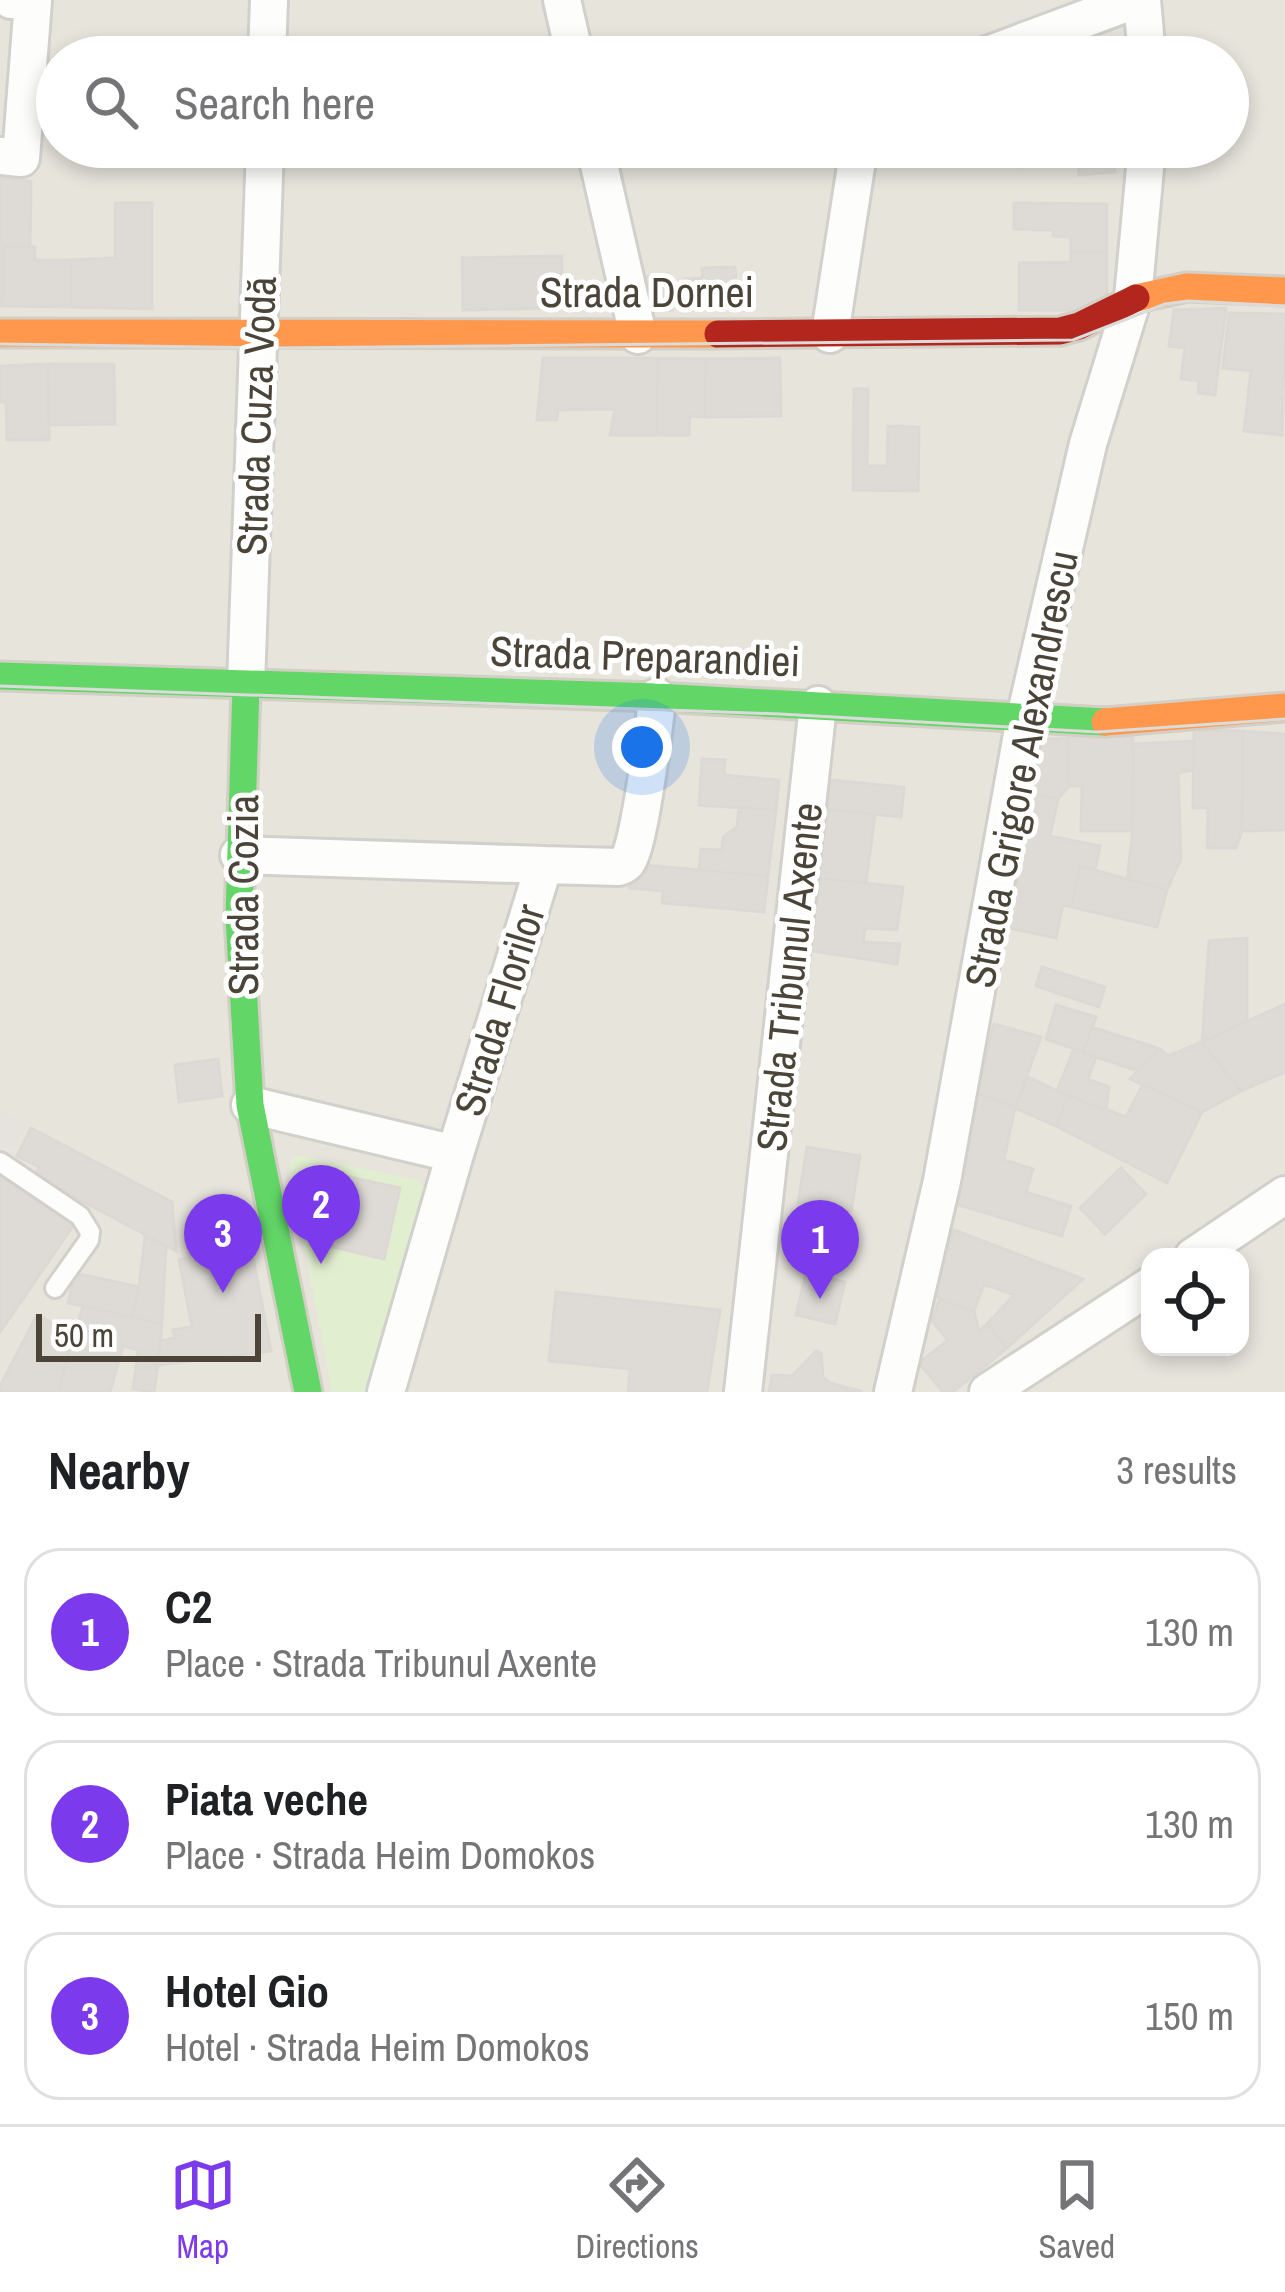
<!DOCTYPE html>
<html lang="en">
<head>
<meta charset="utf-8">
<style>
	body { margin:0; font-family:"Archivo Narrow",sans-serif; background:#f6f6f6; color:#202124 }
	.controls { position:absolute; right:36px; bottom:36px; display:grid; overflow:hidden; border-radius:24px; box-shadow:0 6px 18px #0003 }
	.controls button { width:108px; height:108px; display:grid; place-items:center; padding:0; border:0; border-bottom:3px solid #e0e0e0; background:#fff; color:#202124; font:60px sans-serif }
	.scale { position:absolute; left:36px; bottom:30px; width:225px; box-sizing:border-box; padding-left:12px; border:6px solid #4b4439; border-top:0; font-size:33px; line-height:42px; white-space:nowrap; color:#4b4439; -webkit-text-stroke:9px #fff; paint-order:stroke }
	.you { position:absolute; left:642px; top:747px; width:42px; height:42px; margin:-30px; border:9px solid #fff; border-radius:50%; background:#1a73e8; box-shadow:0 0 0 18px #1a73e833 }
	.badge { display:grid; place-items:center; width:78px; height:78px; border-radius:50%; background:#7c3aed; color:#fff; font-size:39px; font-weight:700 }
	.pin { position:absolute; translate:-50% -99px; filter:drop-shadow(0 3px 6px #0008) }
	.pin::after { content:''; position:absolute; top:63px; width:42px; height:36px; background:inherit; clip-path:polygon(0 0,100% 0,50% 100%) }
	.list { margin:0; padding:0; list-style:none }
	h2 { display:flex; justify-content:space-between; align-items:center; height:156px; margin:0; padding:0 48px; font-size:51px }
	h2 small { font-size:39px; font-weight:400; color:#757577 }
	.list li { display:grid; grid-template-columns:78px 1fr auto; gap:36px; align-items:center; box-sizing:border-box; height:168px; margin:0 24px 24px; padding:0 24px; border:3px solid #e0e0e0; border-radius:36px }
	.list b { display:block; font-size:45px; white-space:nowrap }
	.list p { margin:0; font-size:39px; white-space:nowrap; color:#757577 }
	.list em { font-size:39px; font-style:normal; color:#757577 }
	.icon { flex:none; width:66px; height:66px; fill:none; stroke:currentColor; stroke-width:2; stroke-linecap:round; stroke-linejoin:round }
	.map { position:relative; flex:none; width:1285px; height:1392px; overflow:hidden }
	.search { position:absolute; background:#fff; box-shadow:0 6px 18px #0003; left:36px; right:36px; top:36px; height:132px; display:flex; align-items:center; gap:30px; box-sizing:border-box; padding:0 42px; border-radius:66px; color:#757577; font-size:45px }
	.sheet { height:732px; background:#fff }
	nav { display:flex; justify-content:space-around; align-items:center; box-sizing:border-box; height:168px; border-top:3px solid #e0e0e0; background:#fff; font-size:33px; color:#757577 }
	nav a { display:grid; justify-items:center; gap:6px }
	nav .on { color:#7c3aed }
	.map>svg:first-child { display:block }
	.residential { fill:#e7e4dc; fill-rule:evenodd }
	.green { fill:#e1eecf }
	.parking { fill:#e6e3df }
	.building { fill:#dedbd6; stroke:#dcd9d4; stroke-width:3 }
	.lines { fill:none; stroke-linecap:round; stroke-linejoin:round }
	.lane-casing { stroke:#d2d0cb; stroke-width:24 }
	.street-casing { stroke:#d2d0cb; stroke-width:42 }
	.fast-casing { stroke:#d3cfc5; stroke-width:33 }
	.slow-casing { stroke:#d3cfc5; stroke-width:33 }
	.jam-casing { stroke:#d3cfc5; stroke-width:33 }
	.lane { stroke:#fdfdfc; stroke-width:18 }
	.street { stroke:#fdfdfc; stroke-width:36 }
	.fast { stroke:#63d668; stroke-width:27 }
	.slow { stroke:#ff974d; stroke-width:27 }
	.jam { stroke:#b3261e; stroke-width:27 }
	.tram { stroke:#dbdbda; stroke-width:3 }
	.labels { text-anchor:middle; stroke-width:10; stroke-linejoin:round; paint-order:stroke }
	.street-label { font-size:42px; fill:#4b4439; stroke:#fff }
</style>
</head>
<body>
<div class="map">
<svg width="1285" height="1392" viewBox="0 0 1285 1392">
	<rect width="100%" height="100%" fill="#f4f2ee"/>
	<path class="residential" d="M0,0H1285V1392H0ZM57,57H1228V147H57ZM1150,1257H1240V1347H1150Z"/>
	<path class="green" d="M301,1156L414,1179L423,1186L424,1196L369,1392H332L289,1168L292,1157Z"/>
	<path class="parking" d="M0,1111L26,1124L13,1151L0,1145Z"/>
	<path class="building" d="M1019,147H1112L1115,172L1079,175L1078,162L1021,167Z
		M0,178L31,181L30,247L4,246L3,306H0Z
		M115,203H152V309L71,307V260L115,258Z
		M1014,203L1107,204V252H1071V237L1053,236V230L1014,229Z
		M4,246L35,247V260H71V307L3,306Z
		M1071,252H1107V296L1094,310H1019V263L1071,262Z
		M562,256V308L463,310L462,258Z
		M735,267L737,308L685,310L684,279L703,278L702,268Z
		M668,274L672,310H644L638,278Z
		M1226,308L1215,395L1198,393L1199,381L1181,379L1185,348L1169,346L1174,310Z
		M1229,313L1285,314L1282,435L1244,431L1251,371L1223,368Z
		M543,358H658L657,435H610L615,409L558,410L557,420H537Z
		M658,358L706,359L705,417L690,416L689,435H657Z
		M780,358L781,416L705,417L706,359Z
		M48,364H114L115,424L49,425Z
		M48,364L49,440H7L6,402H0V366Z
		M854,389H868L867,466H887L888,426L919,427L918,491L853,490Z
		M1194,730L1243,731L1242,831L1236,848H1207L1208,808H1193Z
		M1243,731L1285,734V830L1242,831Z
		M1133,736V831H1081L1082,786H1069L1067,738Z
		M1067,738L1069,786L1058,799L1031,793L1034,740Z
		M1194,741V770L1178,773L1181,859L1167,890L1127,879L1132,838L1133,744Z
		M702,759L725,760L724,775L779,780L776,810L699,805Z
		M829,780L904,787L901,817L826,809Z
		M1031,793L1058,799L1050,836L1100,846L1095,870L1080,866L1072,907L1063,905L1056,938L1004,927Z
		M739,807L776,810L768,876L699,870L701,849L722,850L723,837L737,827Z
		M826,809L875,814L866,883L816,878Z
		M632,864L768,876L764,912L662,903L663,891L629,888Z
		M1080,866L1167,890L1157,927L1072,907Z
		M816,878L903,887L897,930L865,928L863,942L900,944L897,964L806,950Z
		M1247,938V1021L1202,1042L1209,941Z
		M1042,967L1105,987L1099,1007L1036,986Z
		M1285,1004V1072L1241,1091L1202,1042Z
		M1056,1005L1096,1017L1083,1052L1046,1039Z
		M994,1024L1041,1037L1015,1108L977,1093Z
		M1092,1027L1160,1049L1138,1071L1096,1057L1083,1052Z
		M1202,1042L1241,1091L1202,1112L1130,1079L1160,1049L1168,1056Z
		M1074,1049L1096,1057L1088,1079L1109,1087L1106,1110L1057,1091Z
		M218,1059L222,1096L179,1102L175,1065Z
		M1028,1077L1068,1096L1056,1126L1015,1108Z
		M1143,1084L1202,1112L1167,1183L1056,1126L1068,1096L1126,1117Z
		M977,1093L1015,1108L1004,1160L1033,1169L1026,1192L1071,1206L1062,1236L952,1203Z
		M31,1128L172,1202L176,1251L35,1176L39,1167L17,1156Z
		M807,1147L860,1156L851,1211L798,1203Z
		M1121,1168L1146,1194L1105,1234L1080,1208Z
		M0,1172L77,1220L0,1332Z
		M331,1173L400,1188L384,1259L315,1243Z
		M243,1206L271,1351L158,1365L160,1341L175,1338L173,1330L192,1327L179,1260L189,1257L185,1236L199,1233L195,1215Z
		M954,1230L1083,1279L1007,1348L987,1324L1014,1295L984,1284L974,1311L929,1294Z
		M145,1236L166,1246L162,1324L132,1317L139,1287Z
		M75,1273L139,1287L132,1317L68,1303Z
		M806,1273L845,1282L835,1324L796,1315Z
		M556,1292L720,1310L707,1392H628L630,1369L549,1361Z
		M939,1300L974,1311L979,1331L987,1324L1007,1348L953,1392H943L919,1363L948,1340L932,1321Z
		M83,1306L162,1324L158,1365L137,1359L138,1350L123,1346L110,1392H58Z
		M37,1315L74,1335L58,1392H0V1386Z
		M816,1351L821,1353L823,1377L830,1383L863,1392H769L772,1375L792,1376Z
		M137,1359L158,1365L154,1392L133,1389Z"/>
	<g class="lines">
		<defs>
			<path id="lane" d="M0,1162L80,1216L90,1232L89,1240L55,1288"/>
			<path id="street" d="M562,0L575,57
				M1142,0L1147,57
				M267,57L269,0
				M982,57L1135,0
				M595,147L638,335
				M0,156L21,158L33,1L11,0
				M830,334L859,147
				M246,685L265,147
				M239,855L544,865L455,1154
				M544,865L619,867C621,866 625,865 627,862C639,849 655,721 657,697
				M250,1105L455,1154L386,1392
				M1193,1257L1285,1195
				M743,1392L818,705
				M893,1392L942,1181L1025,718L1088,444L1133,298L1147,147
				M988,1392L1150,1286"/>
			<path id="fast" d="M0,676L657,697L1105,722
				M246,685L239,918L250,1105L308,1392"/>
			<path id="slow" d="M1136,298L1187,287L1285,291
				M0,333L718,334
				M1105,722L1285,707"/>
			<path id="jam" d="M718,334L1060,331L1079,326L1136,298"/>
		</defs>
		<use href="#lane" class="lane-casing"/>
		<use href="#street" class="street-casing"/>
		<use href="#fast" class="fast-casing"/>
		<use href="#slow" class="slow-casing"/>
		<use href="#jam" class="jam-casing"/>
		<use href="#lane" class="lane"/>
		<use href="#street" class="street"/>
		<use href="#fast" class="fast"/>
		<use href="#slow" class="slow"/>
		<use href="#jam" class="jam"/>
		<path class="tram" d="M0,344L277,348L1073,340L1165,304L1188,301L1285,306
			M0,686L780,714L1097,732L1285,719"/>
	</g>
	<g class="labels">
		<g class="street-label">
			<text x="647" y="307">Strada Dornei</text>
			<text transform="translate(256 416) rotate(-88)" y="15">Strada Cuza Vodă</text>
			<text transform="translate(645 656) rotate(2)" y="15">Strada Preparandiei</text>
			<text transform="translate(1021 769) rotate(-79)" y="15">Strada Grigore Alexandrescu</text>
			<text transform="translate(243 895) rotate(-90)" y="15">Strada Cozia</text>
			<text transform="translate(789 977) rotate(-84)" y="15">Strada Tribunul Axente</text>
			<text transform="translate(499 1010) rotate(-73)" y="15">Strada Florilor</text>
		</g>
	</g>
</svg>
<div class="controls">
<button><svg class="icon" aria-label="locate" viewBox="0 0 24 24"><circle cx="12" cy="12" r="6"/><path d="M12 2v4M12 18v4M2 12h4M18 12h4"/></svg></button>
</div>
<div class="scale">50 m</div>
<div class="you"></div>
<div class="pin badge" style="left:820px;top:1299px">1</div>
<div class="pin badge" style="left:321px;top:1264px">2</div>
<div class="pin badge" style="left:223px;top:1293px">3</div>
<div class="search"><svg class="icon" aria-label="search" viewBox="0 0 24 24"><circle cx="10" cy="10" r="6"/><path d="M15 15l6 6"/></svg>Search here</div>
</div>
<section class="sheet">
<h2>Nearby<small>3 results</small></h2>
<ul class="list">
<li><span class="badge">1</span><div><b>C2</b><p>Place · Strada Tribunul Axente</p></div><em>130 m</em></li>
<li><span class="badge">2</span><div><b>Piata veche</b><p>Place · Strada Heim Domokos</p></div><em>130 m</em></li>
<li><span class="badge">3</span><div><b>Hotel Gio</b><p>Hotel · Strada Heim Domokos</p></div><em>150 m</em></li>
</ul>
</section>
<nav>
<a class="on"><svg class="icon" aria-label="map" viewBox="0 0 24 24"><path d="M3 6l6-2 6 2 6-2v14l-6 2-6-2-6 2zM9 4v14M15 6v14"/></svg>Map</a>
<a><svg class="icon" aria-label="directions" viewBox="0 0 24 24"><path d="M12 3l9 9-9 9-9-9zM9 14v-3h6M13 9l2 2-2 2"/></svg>Directions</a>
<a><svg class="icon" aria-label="saved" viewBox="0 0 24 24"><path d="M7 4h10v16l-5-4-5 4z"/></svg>Saved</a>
</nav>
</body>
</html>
